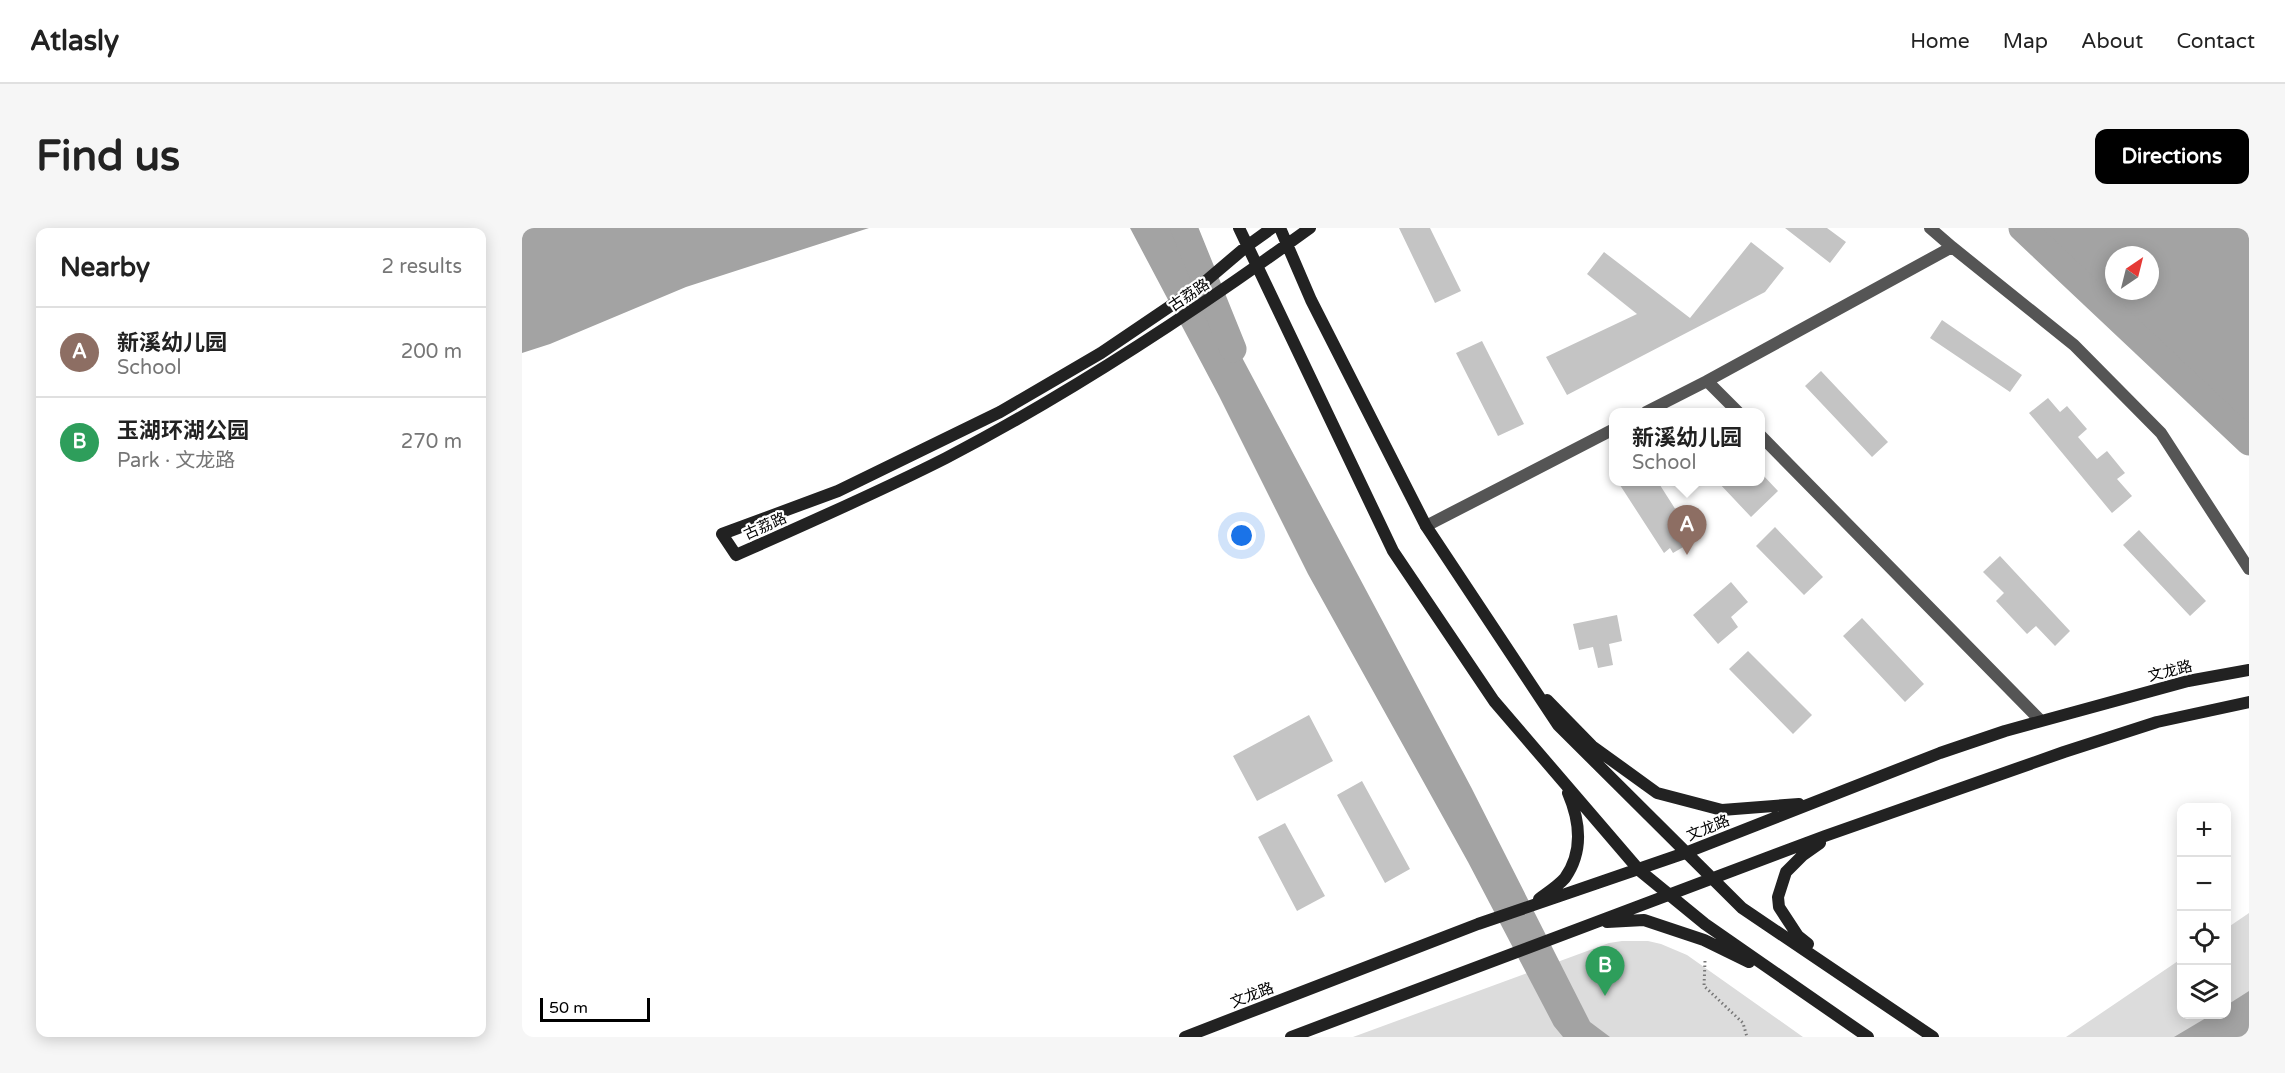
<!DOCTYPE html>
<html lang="en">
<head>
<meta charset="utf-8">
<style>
	body { margin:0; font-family:"Varela Round","Noto Sans SC",sans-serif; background:#f6f6f6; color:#222 }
	.controls { position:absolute; right:18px; bottom:18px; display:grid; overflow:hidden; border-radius:12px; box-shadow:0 3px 15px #0003 }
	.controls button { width:54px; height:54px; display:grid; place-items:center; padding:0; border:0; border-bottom:2px solid #e0e0e0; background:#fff; color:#222; font:30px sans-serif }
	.compass { position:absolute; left:1583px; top:18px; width:54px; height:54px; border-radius:50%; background:#fff; box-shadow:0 3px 15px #0003; rotate:35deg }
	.scale { position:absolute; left:18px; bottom:15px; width:110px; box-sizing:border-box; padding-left:6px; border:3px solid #000; border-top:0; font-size:16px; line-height:21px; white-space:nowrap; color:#000; -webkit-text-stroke:4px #fff; paint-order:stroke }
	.you { position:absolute; left:720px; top:308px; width:21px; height:21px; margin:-15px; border:4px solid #fff; border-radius:50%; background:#1a73e8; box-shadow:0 0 0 9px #1a73e833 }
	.badge { display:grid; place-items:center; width:39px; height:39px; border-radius:50%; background:#000; color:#fff; font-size:20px; font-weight:700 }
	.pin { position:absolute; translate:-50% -50px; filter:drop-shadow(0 2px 3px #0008) }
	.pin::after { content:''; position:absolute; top:32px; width:21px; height:18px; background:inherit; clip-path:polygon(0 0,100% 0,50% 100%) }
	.popup { position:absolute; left:1087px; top:180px; width:156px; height:78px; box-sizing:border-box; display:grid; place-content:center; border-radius:12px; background:#fff; filter:drop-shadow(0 2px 4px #0005); font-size:20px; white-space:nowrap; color:#767676 }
	.popup b { font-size:22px; color:#222 }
	.popup::after { content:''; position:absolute; left:50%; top:100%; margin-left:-12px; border:12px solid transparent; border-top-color:#fff }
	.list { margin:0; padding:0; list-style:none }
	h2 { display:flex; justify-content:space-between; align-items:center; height:78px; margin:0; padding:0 24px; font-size:26px }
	h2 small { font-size:20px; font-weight:400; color:#767676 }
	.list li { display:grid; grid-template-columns:39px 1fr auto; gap:18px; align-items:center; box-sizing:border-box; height:90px; padding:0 24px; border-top:2px solid #e0e0e0 }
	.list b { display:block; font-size:22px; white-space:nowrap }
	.list p { margin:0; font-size:20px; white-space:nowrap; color:#767676 }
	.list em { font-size:20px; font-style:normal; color:#767676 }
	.icon { flex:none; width:33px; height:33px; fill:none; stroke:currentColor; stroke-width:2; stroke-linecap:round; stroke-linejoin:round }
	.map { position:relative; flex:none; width:1727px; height:809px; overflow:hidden; border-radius:12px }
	header { display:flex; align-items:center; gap:36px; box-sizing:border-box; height:84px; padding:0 30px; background:#fff; border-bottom:2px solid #e0e0e0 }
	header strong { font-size:28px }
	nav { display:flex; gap:33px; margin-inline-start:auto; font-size:21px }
	.intro { display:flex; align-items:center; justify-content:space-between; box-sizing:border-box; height:144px; padding:0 36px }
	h1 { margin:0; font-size:42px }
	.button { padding:15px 27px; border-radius:12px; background:#000; color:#fff; font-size:21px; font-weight:700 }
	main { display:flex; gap:36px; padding:0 36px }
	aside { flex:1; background:#fff; border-radius:12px; box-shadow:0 3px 15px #0003 }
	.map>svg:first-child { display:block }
	.green { fill:#dcdcdc }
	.water { fill:#a3a3a3; fill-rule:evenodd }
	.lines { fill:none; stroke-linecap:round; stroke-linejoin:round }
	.river { stroke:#a3a3a3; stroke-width:27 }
	.building { fill:#c4c4c4 }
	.path { stroke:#777; stroke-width:3; stroke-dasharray:1.5 3; stroke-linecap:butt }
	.street { stroke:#555; stroke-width:12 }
	.secondary { stroke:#222; stroke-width:12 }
	.labels { text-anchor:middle; stroke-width:4.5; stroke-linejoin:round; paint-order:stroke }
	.street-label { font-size:15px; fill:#000; stroke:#fff }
</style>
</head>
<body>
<header>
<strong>Atlasly</strong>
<nav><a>Home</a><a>Map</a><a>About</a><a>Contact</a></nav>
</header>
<div class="intro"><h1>Find us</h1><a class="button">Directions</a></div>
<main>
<aside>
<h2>Nearby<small>2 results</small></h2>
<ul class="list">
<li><span class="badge" style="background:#8d6e63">A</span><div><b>新溪幼儿园</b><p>School</p></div><em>200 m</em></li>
<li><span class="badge" style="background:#2e9e5b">B</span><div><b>玉湖环湖公园</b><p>Park · 文龙路</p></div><em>270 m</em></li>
</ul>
</aside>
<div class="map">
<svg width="1727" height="809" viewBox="0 0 1727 809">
	<rect width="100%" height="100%" fill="#fff"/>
	<path class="green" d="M1727,685V809H1544L1659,731L1660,786H1704L1705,700Z
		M1100,713H1126L1139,716L1165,727L1281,809H831L1087,715Z"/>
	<path class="water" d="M0,0H347L164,59L28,116L0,125Z
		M608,0H651L949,559L1068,794L1088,809H1041L1032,798L946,634L786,346L697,168Z
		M1492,0H1721L1727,6V226L1716,208L1628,114ZM1592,27H1628V63H1592Z
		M1727,763V809H1652L1689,787L1704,786L1705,777Z"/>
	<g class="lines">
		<path class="river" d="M662,0L711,121
			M1500,0L1727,214"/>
	</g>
	<path class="building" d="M877,0H908L939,63L913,75Z
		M1263,0H1305L1324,14L1308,35Z
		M1229,14L1262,40L1243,64L1045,167L1024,129L1115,86L1065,46L1082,24L1168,90Z
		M1420,92L1500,147L1488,164L1408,110Z
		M960,113L1002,196L976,208L934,125Z
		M1299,143L1366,214L1350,229L1283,158Z
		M1526,170L1538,184L1545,178L1565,201L1556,209L1575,231L1585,223L1603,245L1595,251L1610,268L1590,285L1507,185Z
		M1239,245L1256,263L1229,289L1196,254H1239Z
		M1096,254H1136L1173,312L1151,325L1148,320L1142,325Z
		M1253,299L1301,349L1282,367L1234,318Z
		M1617,302L1684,373L1668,388L1601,317Z
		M1478,328L1548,403L1533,418L1514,398L1505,406L1474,373L1482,365L1461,344Z
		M1209,354L1226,374L1209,389L1216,399L1196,416L1171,387Z
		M1095,387L1100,413L1087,416L1091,437L1076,440L1071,419L1057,422L1051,396Z
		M1340,390L1402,456L1383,474L1321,408Z
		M1226,423L1290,487L1271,506L1207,441Z
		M787,487L811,533L735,573L711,528Z
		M840,553L888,641L863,655L815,567Z
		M763,595L803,668L775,683L736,609Z"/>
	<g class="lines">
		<path class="path" d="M1183,733L1182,758L1221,795L1225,809"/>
		<path class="street" d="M1408,0L1430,19
			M1185,153L1430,19L1552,117L1639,205L1727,341
			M1124,184L1185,153L1216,184
			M1238,207L1518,492
			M904,298L1092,201"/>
		<path class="secondary" d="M717,0L871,323L972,473L1117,642L1183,696L1346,809
			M750,0L725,18L678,58L579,125L478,184L316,263L200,306L214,327C284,296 355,265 424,230C551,164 672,84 788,0
			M758,0L789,72L904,298L1036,497L1220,680L1411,809
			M1025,472L1070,518L1135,565L1200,582L1277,576
			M1017,671C1025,665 1036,658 1043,650C1062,623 1058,593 1046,565
			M1085,694L1122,692L1182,712L1227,734
			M1286,716L1276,708L1257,679L1256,669L1264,644L1281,627L1298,615
			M663,809L956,696L1163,625L1418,525L1483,503L1666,453L1727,442
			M769,809L1303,608L1542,524L1635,494L1727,474"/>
	</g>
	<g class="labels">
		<g class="street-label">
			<text transform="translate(667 67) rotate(-34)" y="5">古荔路</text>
			<text transform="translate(243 298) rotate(-24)" y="5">古荔路</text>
			<text transform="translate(1648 443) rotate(-14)" y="5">文龙路</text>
			<text transform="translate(1186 600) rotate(-22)" y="5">文龙路</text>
			<text transform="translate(730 767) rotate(-21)" y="5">文龙路</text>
		</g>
	</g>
</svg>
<div class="controls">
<button>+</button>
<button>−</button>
<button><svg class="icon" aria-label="locate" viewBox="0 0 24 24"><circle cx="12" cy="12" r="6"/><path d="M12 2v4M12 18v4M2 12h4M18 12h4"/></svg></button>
<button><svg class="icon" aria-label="layers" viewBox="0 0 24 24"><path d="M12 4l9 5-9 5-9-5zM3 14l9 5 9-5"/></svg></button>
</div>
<svg class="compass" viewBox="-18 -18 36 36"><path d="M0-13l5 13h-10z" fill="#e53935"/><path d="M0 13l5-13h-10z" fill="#767676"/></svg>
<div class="scale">50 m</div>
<div class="you"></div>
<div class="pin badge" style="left:1165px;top:327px;background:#8d6e63">A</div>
<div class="popup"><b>新溪幼儿园</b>School</div>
<div class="pin badge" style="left:1083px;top:768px;background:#2e9e5b">B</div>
</div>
</main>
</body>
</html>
